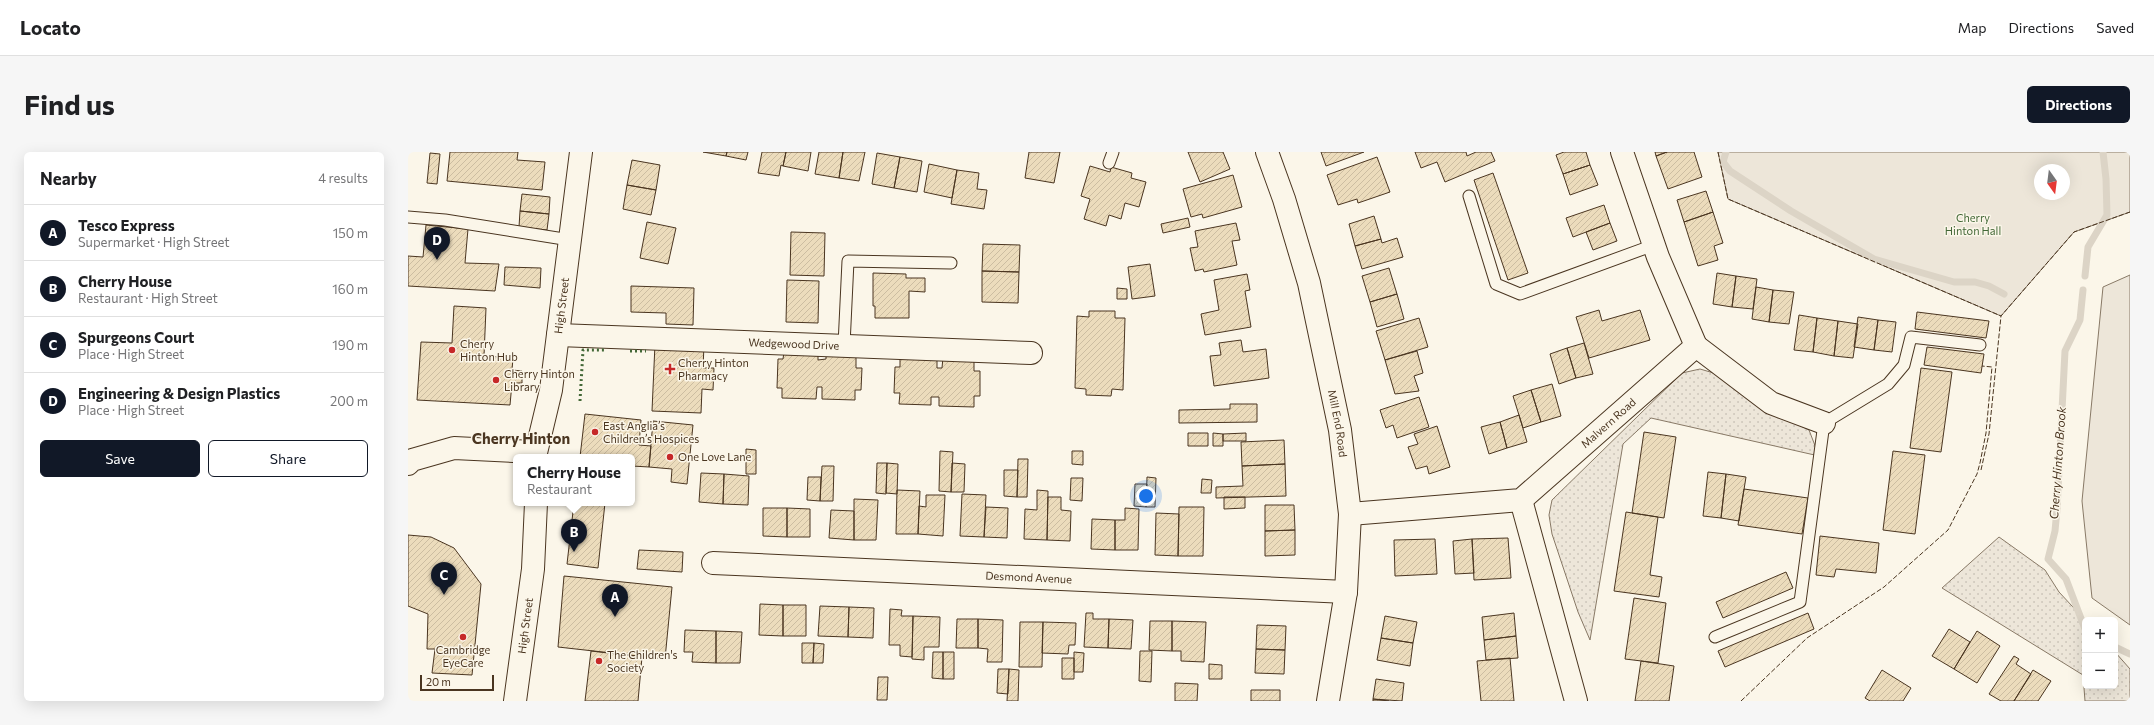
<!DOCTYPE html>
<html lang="en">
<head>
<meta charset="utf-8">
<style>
	body { margin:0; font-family:Commissioner,sans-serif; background:#f6f6f6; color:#202124 }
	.controls { position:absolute; right:12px; bottom:12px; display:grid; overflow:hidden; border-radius:6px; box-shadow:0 4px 16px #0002 }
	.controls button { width:36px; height:36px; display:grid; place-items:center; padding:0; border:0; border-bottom:1px solid #e0e0e0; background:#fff; color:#202124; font:20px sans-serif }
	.compass { position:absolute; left:1626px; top:12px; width:36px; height:36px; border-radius:50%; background:#fff; box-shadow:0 4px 16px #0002; rotate:166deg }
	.scale { position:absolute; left:12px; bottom:10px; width:74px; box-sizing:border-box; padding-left:4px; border:2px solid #4a3520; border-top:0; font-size:11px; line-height:14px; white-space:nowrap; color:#4a3520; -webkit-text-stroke:3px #fbf6e9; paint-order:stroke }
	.you { position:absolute; left:738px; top:344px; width:14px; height:14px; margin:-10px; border:3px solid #fff; border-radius:50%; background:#1a73e8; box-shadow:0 0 0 6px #1a73e833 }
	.badge { display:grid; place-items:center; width:26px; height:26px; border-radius:50%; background:#111827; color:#fff; font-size:13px; font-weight:700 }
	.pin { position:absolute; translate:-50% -33px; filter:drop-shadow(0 1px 2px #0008) }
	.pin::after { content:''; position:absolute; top:21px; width:14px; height:12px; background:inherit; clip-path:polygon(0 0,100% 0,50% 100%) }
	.popup { position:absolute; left:105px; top:302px; width:122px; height:52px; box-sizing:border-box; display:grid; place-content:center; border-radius:6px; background:#fff; filter:drop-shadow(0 1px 3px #0005); font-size:13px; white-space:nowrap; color:#757577 }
	.popup b { font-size:15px; color:#202124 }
	.popup::after { content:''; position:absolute; left:50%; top:100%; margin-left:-8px; border:8px solid transparent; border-top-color:#fff }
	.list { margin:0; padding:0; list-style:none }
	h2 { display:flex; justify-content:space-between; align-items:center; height:52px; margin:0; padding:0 16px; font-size:17px }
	h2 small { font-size:13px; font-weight:400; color:#757577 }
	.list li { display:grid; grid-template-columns:26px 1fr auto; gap:12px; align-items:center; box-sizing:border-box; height:56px; padding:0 16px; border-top:1px solid #e0e0e0 }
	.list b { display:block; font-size:15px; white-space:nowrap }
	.list p { margin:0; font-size:13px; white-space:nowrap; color:#757577 }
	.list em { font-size:13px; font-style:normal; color:#757577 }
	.actions { display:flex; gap:8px; padding:12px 16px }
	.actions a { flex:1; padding:9px 0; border:1px solid #111827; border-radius:6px; text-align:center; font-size:14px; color:#111827 }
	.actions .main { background:#111827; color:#fff }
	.map { position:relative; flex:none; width:1722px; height:549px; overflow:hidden; border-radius:6px }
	header { display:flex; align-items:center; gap:24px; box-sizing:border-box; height:56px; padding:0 20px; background:#fff; border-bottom:1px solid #e0e0e0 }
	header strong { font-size:19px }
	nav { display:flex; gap:22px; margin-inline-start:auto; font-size:14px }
	.intro { display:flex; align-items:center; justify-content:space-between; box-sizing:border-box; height:96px; padding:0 24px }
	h1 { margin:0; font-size:28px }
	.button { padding:10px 18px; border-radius:6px; background:#111827; color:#fff; font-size:14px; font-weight:700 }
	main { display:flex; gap:24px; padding:0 24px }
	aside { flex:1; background:#fff; border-radius:6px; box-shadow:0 4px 16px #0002 }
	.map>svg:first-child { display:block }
	.grass { fill:url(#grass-dots); stroke:#887966 }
	.green { fill:#ede6d9; stroke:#887966; fill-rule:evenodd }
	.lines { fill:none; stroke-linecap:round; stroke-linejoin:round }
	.stream { stroke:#dcd4c6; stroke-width:7 }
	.building { fill:url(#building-hatch); stroke:#4a3520 }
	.lane-casing { stroke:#4a3520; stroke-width:13 }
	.street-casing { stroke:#4a3520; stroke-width:24 }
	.secondary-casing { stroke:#4a3520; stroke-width:24 }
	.lane { stroke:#fbf6e9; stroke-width:11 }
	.street { stroke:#fbf6e9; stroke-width:22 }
	.secondary { stroke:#fbf6e9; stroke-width:22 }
	.hedge { stroke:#436837; stroke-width:3; stroke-dasharray:2 3; stroke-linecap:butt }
	.fence { stroke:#4a3520; stroke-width:1; stroke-dasharray:5 2; stroke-linecap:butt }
	.poi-dot { fill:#c62828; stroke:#fbf6e9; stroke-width:1.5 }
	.labels { text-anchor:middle; stroke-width:3; stroke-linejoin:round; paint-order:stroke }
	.park-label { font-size:11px; fill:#436837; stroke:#fbf6e9 }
	.street-label { font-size:11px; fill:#4a3520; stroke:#fbf6e9 }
	.poi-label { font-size:11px; fill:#4a3520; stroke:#fbf6e9; text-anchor:start }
	.water-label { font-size:12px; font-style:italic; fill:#4a3520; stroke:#fbf6e9 }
	.district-label { font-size:15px; font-weight:bold; fill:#4a3520; stroke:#fbf6e9 }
</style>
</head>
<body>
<header>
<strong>Locato</strong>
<nav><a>Map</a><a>Directions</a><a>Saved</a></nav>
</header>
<div class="intro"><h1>Find us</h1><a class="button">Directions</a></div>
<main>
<aside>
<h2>Nearby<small>4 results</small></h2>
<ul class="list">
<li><span class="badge">A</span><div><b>Tesco Express</b><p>Supermarket · High Street</p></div><em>150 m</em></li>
<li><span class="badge">B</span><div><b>Cherry House</b><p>Restaurant · High Street</p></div><em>160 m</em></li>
<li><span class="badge">C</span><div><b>Spurgeons Court</b><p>Place · High Street</p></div><em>190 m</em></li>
<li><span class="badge">D</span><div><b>Engineering &amp; Design Plastics</b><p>Place · High Street</p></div><em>200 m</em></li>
</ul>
<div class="actions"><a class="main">Save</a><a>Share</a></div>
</aside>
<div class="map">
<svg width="1722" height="549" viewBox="0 0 1722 549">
	<defs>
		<pattern id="grass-dots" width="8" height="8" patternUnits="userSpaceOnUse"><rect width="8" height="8" fill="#ede6d9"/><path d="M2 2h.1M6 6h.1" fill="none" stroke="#cdc6ba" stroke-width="1.8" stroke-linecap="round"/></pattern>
		<pattern id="building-hatch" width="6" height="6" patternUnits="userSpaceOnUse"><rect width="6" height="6" fill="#ecdcbc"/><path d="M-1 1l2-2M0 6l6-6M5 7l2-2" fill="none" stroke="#ccbda1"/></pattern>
	</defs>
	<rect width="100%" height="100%" fill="#fbf6e9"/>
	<path class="grass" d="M1292,217L1309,222L1354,255L1401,278L1411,304L1243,266L1215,292L1182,488L1170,460L1144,382L1141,363L1144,348L1274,221Z
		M1591,385L1637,418L1651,440L1677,468V534H1707V500L1722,517V549H1677L1675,523L1534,436Z"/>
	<path class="green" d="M1310,0H1722V60L1666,80L1593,164L1320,47ZM1632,18H1656V42H1632Z
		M1722,123V473L1684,446L1674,349L1695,135Z"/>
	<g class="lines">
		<path class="stream" d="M1318,0L1315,10L1322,19L1383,59L1466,107L1546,130H1567L1581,134L1596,142
			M1677,124L1680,95L1699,63L1698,27L1695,0
			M1675,138L1672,168L1657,199L1649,357L1647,379L1640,407L1658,427L1677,477
			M1707,495L1722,502"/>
	</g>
	<path class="building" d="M42,0H110L109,8L137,10L134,38L39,29Z
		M295,0H319L318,4Z
		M319,0H340L338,8L318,4Z
		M354,0H378L375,14L373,13L371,24L350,21Z
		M378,0H403L400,19L375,14Z
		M411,0H435L431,26L407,22Z
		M435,0H457L451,29L431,26Z
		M621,0H652L646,31L617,26Z
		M780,0H815L822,17L792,30Z
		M913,0H956L918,14Z
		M1007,0H1058L1059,4L1068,0H1083L1087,9L1037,30L1029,10L1013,16Z
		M1156,0H1178L1182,13L1155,22L1148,3Z
		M1247,0H1259L1248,4Z
		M1259,0H1286L1294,25L1260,37L1248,4Z
		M22,1L32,2L29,32L19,31Z
		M469,1L492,5L486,36L464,32Z
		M492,5L514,9L509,40L486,36Z
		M969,5L982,40L950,51L949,47L930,53L919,23Z
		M224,8L252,13L248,38L219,33Z
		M521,12L549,18L544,46L516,40Z
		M1182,13L1190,33L1162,43L1155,22Z
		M682,14L702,20L703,15L724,21L723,26L738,30L731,55L717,51L713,67L701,63L698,74L676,67L682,47L673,44Z
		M549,18L571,21L569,37L579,38L576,57L543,52Z
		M1085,21L1120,121L1100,128L1066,28Z
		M825,23L834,55L795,66L794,62L783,65L775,37Z
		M219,33L248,38L243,63L215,57Z
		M1298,39L1305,60L1276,70L1269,48Z
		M114,42L142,45L141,62L112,59Z
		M1196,53L1202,71L1165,85L1158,66Z
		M112,59L141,62L139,78L111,75Z
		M1305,60L1315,91L1306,94L1310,108L1290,114L1276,70Z
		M966,64L973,87L947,94L941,72Z
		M780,66L782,75L755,81L753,72Z
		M239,70L268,76L260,112L232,106Z
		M828,71L832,88L824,89L829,113L796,120L795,117L787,119L782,96L790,95L787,79Z
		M1202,71L1209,89L1185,98L1178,80Z
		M18,73L60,77L57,111L91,112L87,139L0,134V104L15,105Z
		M383,80L417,81L416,124L382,123Z
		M989,86L995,105L954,117L947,94L973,87L974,91Z
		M575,92L612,93L611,120L574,119Z
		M742,112L747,144L724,147L720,115Z
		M97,115L133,116L132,136L96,133Z
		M981,116L989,142L962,150L954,124Z
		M574,119L611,120L610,151L574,150Z
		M465,121L498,122V126H517V140L501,139V166H467V154H465Z
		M1309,121L1328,124L1324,155L1305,152Z
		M839,122L842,138L837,139L843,175L797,183L793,162L811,158L806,128Z
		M1328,124L1349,127L1345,157L1324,155Z
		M379,128L411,129L410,171L378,170Z
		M223,134L286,136L285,173L258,172V161L223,160Z
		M1348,135L1365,138L1361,170L1344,167Z
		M709,136L719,137V147H709Z
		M1365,138L1386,140L1381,172L1361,170Z
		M989,142L996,167L969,175L962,150Z
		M46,154L78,156L76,204L105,206L104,218L114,219V231H104L102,253L9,248L13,190L44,191Z
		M1191,158L1194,169L1232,158L1242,188L1181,206L1168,165Z
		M681,159H707V166H717L715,238L704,237L703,244L678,243V237L667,236L669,164L681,165Z
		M1509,160L1581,169L1578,186L1507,177Z
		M1391,163L1409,166L1405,200L1386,198Z
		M1450,165L1470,168L1466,198L1446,195Z
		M1011,166L1020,195L977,208L968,179Z
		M1409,166L1430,169L1426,204L1405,200Z
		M1470,168L1488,170L1484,200L1466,198Z
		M1430,169L1450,172L1445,206L1426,204Z
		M833,188L835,200L858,197L861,226L806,234L802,204L813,203L811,191Z
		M1176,191L1185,222L1168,226L1159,196Z
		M247,192L296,193L295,216H306L305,238L294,237L293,261L244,259Z
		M1519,195L1576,202L1573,221L1516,213Z
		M1159,196L1168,226L1151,232L1142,202Z
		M1009,199L1015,221L1006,224L1011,239L987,242L977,208Z
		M376,200L410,201V208L418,207V201H448V216H454L453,238H447V248L414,247V235H409L408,247L374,246V236H369L370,207H375Z
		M492,204L529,205V216H534L535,205L566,206V219H572V244H566V255L531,254V245H523V253L491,252L492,241H486L487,215H492Z
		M1513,216L1544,220L1533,300L1502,296Z
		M1144,232L1153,264L1133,270L1123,238Z
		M1123,238L1133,270L1115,276L1105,244Z
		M1011,245L1021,275L989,286L985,273L978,276L972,258Z
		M822,252H849V270L771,271V258L822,257Z
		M177,262L233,268L231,293L243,294L241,315L224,314V305H172Z
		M1111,263L1119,290L1099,296L1092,270Z
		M245,269L285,273L279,332L263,330L264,317L241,315Z
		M1092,270L1099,296L1081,302L1073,275Z
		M1029,274L1042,315L1021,322L1019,314L1008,317L1000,295L1010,292L1006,282Z
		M1236,280L1268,285L1256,366L1224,361Z
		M780,281H800V294H780Z
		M805,281L815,282V294H805Z
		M838,281V289H815V282Z
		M876,288L877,312L834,314L833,290Z
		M338,297L348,298V322H338Z
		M532,299L545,300L543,340L531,339Z
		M664,299H675V313L664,312Z
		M1485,299L1517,303L1507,382L1475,378Z
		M610,307H620L619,345H609Z
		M469,311H479L478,342L468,341Z
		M479,311L490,312L489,342L478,341Z
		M544,311L557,312L556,340H543Z
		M877,312L878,344L808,346V335L835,334L834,314Z
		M414,314H426L425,349H412Z
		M596,318H610L609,345L596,344Z
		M1300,320L1318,322L1313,366L1295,364Z
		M293,321L316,322L315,352L291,350Z
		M316,322L341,324L340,353L315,352Z
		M1318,322L1338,325L1331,369L1313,366Z
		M400,325H413L412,349L399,348Z
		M739,325L748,326L747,355H738Z
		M663,326H675L674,349L662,348Z
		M794,327L804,328L803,341H793Z
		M727,332H739L738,355L726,354Z
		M1336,337L1400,346L1394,382L1330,373Z
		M489,338L512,339L510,382H488Z
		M629,338L640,339L639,388L616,387L617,357L629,358Z
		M554,342L578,343L576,385L552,384Z
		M518,343H537L535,384L510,382L511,354L518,355Z
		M640,345H653V358L663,359L662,389L639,388Z
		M816,345H837V356L816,357Z
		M446,347L470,348L468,388H446Z
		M166,351H197L190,416L159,412Z
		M857,353H886L887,378L857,379Z
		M578,355L600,356L599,386L576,385Z
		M771,355H796L795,404H770Z
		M355,356H379V385L355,384Z
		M379,356L402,357V385H379Z
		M717,356L731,357L730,398H707V368H717Z
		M423,358L446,359V388L421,386Z
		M1218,360L1250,365L1242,423L1254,425L1251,445L1206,439Z
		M748,361L771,362L770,404L747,403Z
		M684,367L707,368V398L683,397Z
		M887,378V403L857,404V379Z
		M0,383L23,385L46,396L73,432L64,523L24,521L27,497H19L20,462L0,454Z
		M1412,384L1471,391L1468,421L1428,417L1426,425L1408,423Z
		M1100,386L1103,426L1066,428L1064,387Z
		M1027,387L1029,422L987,424L986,388Z
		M1064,387L1066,421L1047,422L1045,389Z
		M231,398L275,400L274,420L229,417Z
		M1378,420L1385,436L1315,466L1308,450Z
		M156,424L264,435L257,507L150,495Z
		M1226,446L1258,451L1250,511L1217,507Z
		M352,452L375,453V484L351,483Z
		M375,453H398V484H375Z
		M412,454L441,455L440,485L410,484Z
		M441,455L466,456L465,486L440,485Z
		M482,457L494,458L493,464H505L504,505L492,504V493H481Z
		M678,461H685V467H701L700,496L676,495Z
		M1106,461L1108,484L1076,488L1074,465Z
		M1400,461L1406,477L1317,515L1310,499Z
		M505,464L532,465L531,495H516V508L504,507Z
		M977,464L1009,470L1005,491L973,486Z
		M549,467H570V496H548Z
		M570,467L595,468L594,510H579L580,497L570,496Z
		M701,467L725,468L723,497L700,496Z
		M742,469H764V499L741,498Z
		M764,469L798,470L796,510L773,509V499H764Z
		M612,470H635L634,515H611Z
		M635,470L668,471L667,493H661L660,502L634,501Z
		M849,473L878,474L877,498L848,497Z
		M1541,477L1562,490L1546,517L1524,504Z
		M277,478L308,479V511L284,510L285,500H276Z
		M308,479L334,480L332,511H308Z
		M1569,479L1592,494L1569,531L1546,517Z
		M1108,484L1110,506L1078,508L1076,488Z
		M973,486L1005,491L1002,514L969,508Z
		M394,491H406L405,511H394Z
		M406,491L416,492L415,511H405Z
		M848,497L877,498L876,522L847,521Z
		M183,499L234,505L230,549H177Z
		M732,499H744L743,530L731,529Z
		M525,500H535V527L524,526Z
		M535,500H546V527H535Z
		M666,500L676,501L675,520H666Z
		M1606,504L1611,507L1608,512L1623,522L1606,549H1593L1581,542Z
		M654,506H666V527H654Z
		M1102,506L1106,549H1073L1069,509Z
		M1233,509L1266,514L1261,549H1227Z
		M801,512L814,513V527H801Z
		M590,517H601L600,542L589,541Z
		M601,517L611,518L610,549H599Z
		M1474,518L1503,536L1495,549H1462L1457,546Z
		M1625,518L1643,529L1630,549H1606Z
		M470,525H480L479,548H469Z
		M968,527L996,531L994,549L965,547Z
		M767,531L790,532L789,549H767Z
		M843,538H872V549H843Z
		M965,547L981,549H965Z"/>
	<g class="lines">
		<defs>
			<path id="lane" d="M701,11L705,0
				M1061,44L1088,132L1112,142L1246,93
				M0,65L37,68L162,88
				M436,193L440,109L543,111
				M1307,485L1392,450L1416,271L1480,232L1496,213L1503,185L1572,193"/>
			<g id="street">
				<path id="s1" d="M859,0L876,47L901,131L932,278L942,362L938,440L920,549"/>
				<path id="s2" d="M150,183L623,201"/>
				<path d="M1288,194L1363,251L1416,271"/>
				<path d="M0,312L4,308L46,296L126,300"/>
				<path d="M1113,348L1168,549"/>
				<path id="s3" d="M942,362L1113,348L1288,194L1250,105L1214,0"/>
				<path id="s4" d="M305,411L938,440"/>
			</g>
			<g id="secondary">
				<path id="s5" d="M127,305L143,238L173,0"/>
				<path id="s6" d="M107,549L125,417L128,351"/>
			</g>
		</defs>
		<use href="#lane" class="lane-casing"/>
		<use href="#street" class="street-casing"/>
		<use href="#secondary" class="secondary-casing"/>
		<use href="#lane" class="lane"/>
		<use href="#street" class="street"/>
		<use href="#secondary" class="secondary"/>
		<path class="hedge" d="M222,199H238
			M172,249L175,198H197"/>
		<path class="fence" d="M1310,0L1320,47L1593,164L1666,80L1722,60
			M1573,318L1581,282L1593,164
			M1333,549L1399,486L1476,435L1540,378L1569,322L1572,311L1578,281L1584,215L1574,214"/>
	</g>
	<g class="poi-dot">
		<circle cx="44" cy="198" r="4"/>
		<path d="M260 211h4v4h4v4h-4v4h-4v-4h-4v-4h4z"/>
		<circle cx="88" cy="228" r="4"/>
		<circle cx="187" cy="280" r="4"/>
		<circle cx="262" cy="305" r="4"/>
		<circle cx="55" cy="485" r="4"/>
		<circle cx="191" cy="509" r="4"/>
	</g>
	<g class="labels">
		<g class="park-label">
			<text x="1565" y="70">Cherry<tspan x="1565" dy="13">Hinton Hall</tspan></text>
		</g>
		<g class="street-label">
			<text dy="4" stroke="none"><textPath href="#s5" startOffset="154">High Street</textPath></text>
			<text dy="4" stroke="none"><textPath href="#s2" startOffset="236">Wedgewood Drive</textPath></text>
			<text dy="4" stroke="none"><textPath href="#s1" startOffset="281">Mill End Road</textPath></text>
			<text dy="4" stroke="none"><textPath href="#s3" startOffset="288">Malvern Road</textPath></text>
			<text dy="4" stroke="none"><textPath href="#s4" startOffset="316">Desmond Avenue</textPath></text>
			<text dy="4" stroke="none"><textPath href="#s6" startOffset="76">High Street</textPath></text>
		</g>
		<g class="poi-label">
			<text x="52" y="196">Cherry<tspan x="52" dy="13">Hinton Hub</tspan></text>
			<text x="270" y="215">Cherry Hinton<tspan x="270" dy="13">Pharmacy</tspan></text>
			<text x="96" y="226">Cherry Hinton<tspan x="96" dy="13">Library</tspan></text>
			<text x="195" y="278">East Anglia’s<tspan x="195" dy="13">Children’s Hospices</tspan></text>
			<text x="270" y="309">One Love Lane</text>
			<text x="55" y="502" text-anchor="middle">Cambridge<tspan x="55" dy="13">EyeCare</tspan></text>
			<text x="199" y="507">The Children's<tspan x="199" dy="13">Society</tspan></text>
		</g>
		<g class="water-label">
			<text transform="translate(1650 311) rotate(-86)" y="4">Cherry Hinton Brook</text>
		</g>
		<g class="district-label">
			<text x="113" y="292">Cherry Hinton</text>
		</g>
	</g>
</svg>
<div class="controls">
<button>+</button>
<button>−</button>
</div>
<svg class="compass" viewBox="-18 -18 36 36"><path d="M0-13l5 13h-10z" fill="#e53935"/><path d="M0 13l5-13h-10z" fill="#757577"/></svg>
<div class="scale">20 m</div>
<div class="you"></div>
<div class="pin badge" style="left:207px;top:465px">A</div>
<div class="pin badge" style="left:166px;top:400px">B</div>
<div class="popup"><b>Cherry House</b>Restaurant</div>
<div class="pin badge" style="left:36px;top:443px">C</div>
<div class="pin badge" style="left:29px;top:108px">D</div>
</div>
</main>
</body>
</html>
